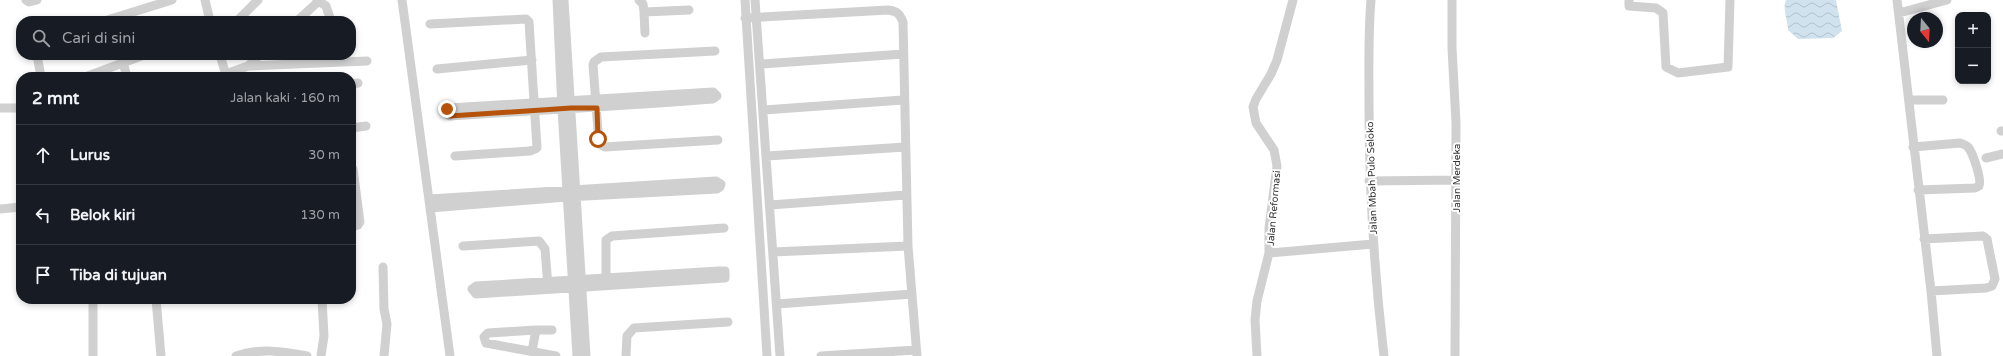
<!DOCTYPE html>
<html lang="id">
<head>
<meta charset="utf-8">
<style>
	body { margin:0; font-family:"Varela Round",sans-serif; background:#20242c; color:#f1f3f6 }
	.controls { position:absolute; right:12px; top:12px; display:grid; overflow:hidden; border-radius:8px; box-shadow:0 2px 6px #0003 }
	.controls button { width:36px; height:36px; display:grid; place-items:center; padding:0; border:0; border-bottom:1px solid #363941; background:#171b24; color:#f1f3f6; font:20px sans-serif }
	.compass { position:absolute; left:1907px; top:12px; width:36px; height:36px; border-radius:50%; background:#171b24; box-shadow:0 2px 6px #0003; rotate:162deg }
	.stop { position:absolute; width:12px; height:12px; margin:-9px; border:3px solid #b45309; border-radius:50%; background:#fff }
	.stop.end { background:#b45309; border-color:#fff; box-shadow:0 1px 4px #0008 }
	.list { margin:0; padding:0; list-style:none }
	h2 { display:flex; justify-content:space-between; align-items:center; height:52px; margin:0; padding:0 16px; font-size:17px }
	h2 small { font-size:13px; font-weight:400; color:#9ea1a6 }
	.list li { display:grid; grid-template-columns:26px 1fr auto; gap:12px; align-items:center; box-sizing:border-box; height:60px; padding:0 16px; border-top:1px solid #363941 }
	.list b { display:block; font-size:15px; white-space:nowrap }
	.list em { font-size:13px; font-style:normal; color:#9ea1a6 }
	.icon { flex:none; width:22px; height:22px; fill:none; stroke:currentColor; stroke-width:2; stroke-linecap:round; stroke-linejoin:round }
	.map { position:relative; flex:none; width:2003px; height:356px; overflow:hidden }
	.search { position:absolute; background:#171b24; box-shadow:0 2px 6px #0003; left:16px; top:16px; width:340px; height:44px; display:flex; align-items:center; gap:10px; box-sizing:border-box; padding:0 14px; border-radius:16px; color:#9ea1a6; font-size:15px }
	.panel { position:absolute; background:#171b24; box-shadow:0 2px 6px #0003; left:16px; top:72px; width:340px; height:232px; border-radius:16px }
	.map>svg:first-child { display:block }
	.water { fill:url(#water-waves) }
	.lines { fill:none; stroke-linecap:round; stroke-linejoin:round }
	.minor { stroke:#d0d0d0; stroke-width:9 }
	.route { stroke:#b45309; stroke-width:5 }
	.labels { text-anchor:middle; stroke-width:4; stroke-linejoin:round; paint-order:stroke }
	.street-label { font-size:10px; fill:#333; stroke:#fff }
</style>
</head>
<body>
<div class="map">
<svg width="2003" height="356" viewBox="0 0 2003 356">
	<defs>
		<pattern id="water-waves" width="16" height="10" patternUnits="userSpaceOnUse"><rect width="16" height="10" fill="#cfe2ee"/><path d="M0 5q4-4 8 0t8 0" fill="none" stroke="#b2c2cd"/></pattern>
	</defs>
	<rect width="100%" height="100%" fill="#fff"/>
	<path class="water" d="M1786,0H1836L1842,31L1833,38L1798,39L1788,30C1788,21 1782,8 1786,0Z"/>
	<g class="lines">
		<path class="minor" d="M26,0L29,2L37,0
			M205,0L210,21
			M317,0L326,6L331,21
			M402,0L450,356
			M557,0L562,109L577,356
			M564,0L586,356
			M639,0L643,4L644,12L689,10
			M745,0L767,356
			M755,0L780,356
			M1371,0C1368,35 1369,69 1369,104C1369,189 1374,271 1384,356
			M1452,0V48L1456,123L1455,356
			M1629,0V6L1656,8L1663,13L1666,67L1678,73L1728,67L1730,0
			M1897,0L1931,291L1937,356
			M644,12L645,33
			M1899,13L1947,0
			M745,18L888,10C897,11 900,14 903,22L908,246L917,356
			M104,21L172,0
			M237,21L258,0
			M297,21L319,1
			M430,24L526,19L529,22L537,148L530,151L455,156
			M715,51L601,57L594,62L593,65L599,144L605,147L718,140
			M37,55L41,77
			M220,55L226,75
			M123,62L127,77
			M761,64L903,54
			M248,66L260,55
			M437,69L532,60
			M85,77L144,55
			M217,77L248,66L367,61
			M351,84L358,83
			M713,92L717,96L713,99C625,106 538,110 450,116L447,114L449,108Z
			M1909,100H1943
			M0,108H21
			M764,110L903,100
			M351,128L366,126
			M2001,131H2003
			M1913,147L1960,143C1963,144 1966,145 1968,147C1973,153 1982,180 1979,186L1975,188L1918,190
			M767,156L905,147
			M1986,158L2003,154
			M1369,181L1456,180
			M429,199L716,181L721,184L720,187L717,189L567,197L430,208
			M770,205L906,195
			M0,209L21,207
			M351,227L358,225L360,222L353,169
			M1924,239L1983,236L1987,239L1995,279L1992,286L1986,288L1931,291
			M463,246L539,241L545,249L548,287
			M773,252L908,246
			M1269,253L1373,244
			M383,267L384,309L387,324L384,356
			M719,271H725V278L476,294L472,289L476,286Z
			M606,284V240L612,236L724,228
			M93,299V356
			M156,299L161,356
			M777,304L912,294
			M536,330H552
			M532,351L536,330L488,333L484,337L486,343L556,356
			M236,356C259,348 283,351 307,356
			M321,356L324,336L322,299
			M626,356L627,336L634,328L728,322
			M821,356L916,350
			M1257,356L1255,320L1257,301L1269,253V228L1277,166L1274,150L1256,123L1253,107L1256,99L1271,74L1277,60L1293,0"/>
	</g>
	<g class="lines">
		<path class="route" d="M447,109V114L450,116L571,108H597L598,139"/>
	</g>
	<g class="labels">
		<g class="street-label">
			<text transform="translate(1371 178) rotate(-92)" y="4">Jalan Mbah Pulo Seloko</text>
			<text transform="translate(1456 178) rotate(-90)" y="4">Jalan Merdeka</text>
			<text transform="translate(1273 208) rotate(-85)" y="4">Jalan Reformasi</text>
		</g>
	</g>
</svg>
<div class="controls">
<button>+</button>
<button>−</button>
</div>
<svg class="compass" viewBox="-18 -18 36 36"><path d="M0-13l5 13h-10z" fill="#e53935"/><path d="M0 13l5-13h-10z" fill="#9ea1a6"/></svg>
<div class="stop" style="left:598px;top:139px"></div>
<div class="stop end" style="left:447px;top:109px"></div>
<div class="search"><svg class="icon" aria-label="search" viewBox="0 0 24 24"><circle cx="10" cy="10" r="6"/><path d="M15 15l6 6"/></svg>Cari di sini</div>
<section class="panel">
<h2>2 mnt<small>Jalan kaki · 160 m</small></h2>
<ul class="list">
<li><svg class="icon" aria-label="ahead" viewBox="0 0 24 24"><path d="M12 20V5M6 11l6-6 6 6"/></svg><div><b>Lurus</b></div><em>30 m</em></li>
<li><svg class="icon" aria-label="left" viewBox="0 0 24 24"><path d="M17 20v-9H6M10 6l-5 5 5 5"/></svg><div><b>Belok kiri</b></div><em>130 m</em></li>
<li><svg class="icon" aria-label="arrive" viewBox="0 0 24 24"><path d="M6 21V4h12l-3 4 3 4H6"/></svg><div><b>Tiba di tujuan</b></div></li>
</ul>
</section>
</div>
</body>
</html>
